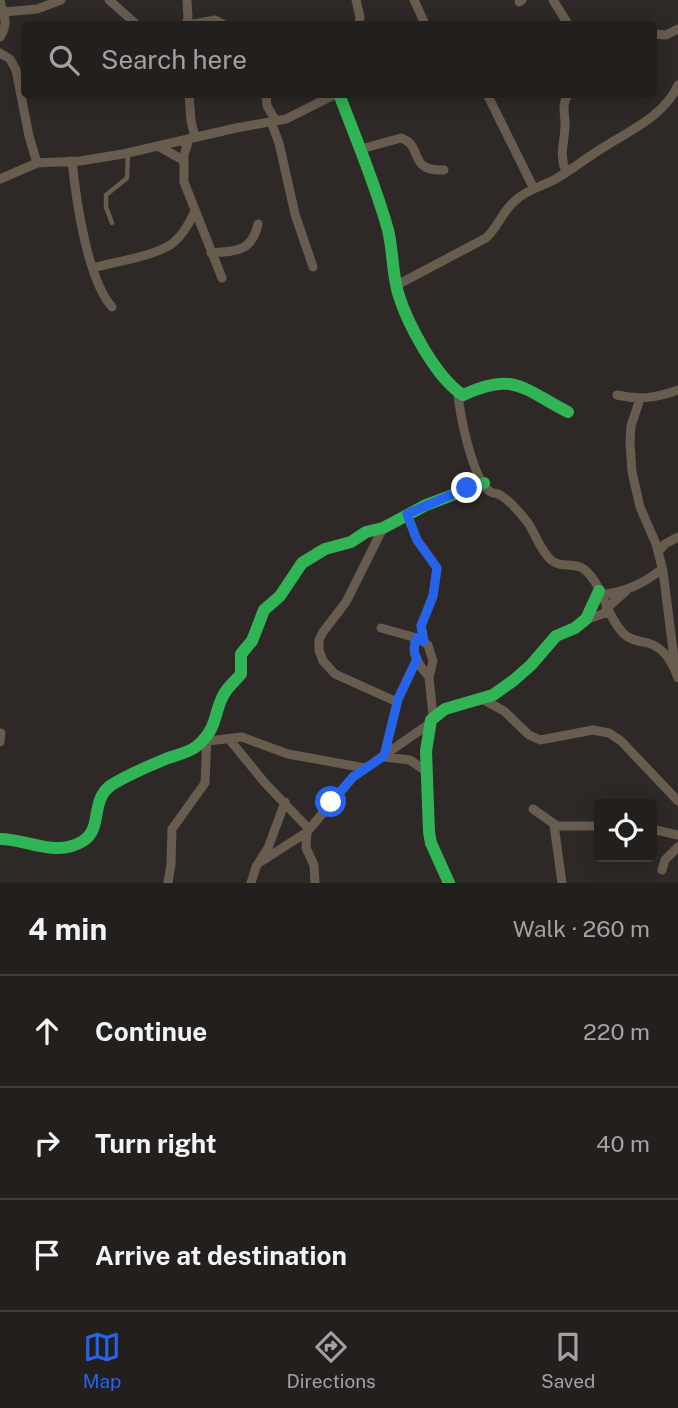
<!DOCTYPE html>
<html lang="en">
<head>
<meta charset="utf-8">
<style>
	body { margin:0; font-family:"Public Sans",sans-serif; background:#2e2c29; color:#f1f3f6 }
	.controls { position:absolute; right:21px; bottom:21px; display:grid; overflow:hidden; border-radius:7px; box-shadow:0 4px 18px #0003 }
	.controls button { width:63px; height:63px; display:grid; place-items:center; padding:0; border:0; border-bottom:2px solid #3f3d3b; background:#221f1c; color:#f1f3f6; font:35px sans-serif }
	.stop { position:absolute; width:21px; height:21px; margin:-16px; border:5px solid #2563eb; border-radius:50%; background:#fff }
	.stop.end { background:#2563eb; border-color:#fff; box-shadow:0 2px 7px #0008 }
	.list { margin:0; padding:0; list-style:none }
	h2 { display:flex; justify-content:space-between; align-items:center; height:91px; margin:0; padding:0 28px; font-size:30px }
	h2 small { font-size:23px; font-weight:400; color:#a2a2a3 }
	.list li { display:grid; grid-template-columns:46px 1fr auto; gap:21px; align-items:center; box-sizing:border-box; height:112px; padding:0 28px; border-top:2px solid #3f3d3b }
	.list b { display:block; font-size:26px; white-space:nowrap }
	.list em { font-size:23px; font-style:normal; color:#a2a2a3 }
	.icon { flex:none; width:38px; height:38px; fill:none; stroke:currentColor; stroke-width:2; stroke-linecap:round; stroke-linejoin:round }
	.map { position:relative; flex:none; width:678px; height:883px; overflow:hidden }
	.search { position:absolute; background:#221f1c; box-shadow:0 4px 18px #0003; left:21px; right:21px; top:21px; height:77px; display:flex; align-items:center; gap:18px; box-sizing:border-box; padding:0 24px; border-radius:7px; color:#a2a2a3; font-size:26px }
	.sheet { height:427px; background:#221f1c }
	nav { display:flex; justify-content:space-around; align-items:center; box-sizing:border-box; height:98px; border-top:2px solid #3f3d3b; background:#221f1c; font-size:19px; color:#a2a2a3 }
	nav a { display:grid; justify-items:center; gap:4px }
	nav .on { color:#2563eb }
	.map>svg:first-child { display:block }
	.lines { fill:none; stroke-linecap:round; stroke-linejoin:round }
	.lane { stroke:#685c4f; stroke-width:4.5 }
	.street { stroke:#685c4f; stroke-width:9 }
	.fast { stroke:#30b455; stroke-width:12 }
	.route { stroke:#2563eb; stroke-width:9 }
</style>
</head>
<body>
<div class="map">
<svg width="678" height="883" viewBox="0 0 678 883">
	<rect width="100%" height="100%" fill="#2e2926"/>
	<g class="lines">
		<path class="lane" d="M112,223L106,207V195L127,178L128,153"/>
		<path class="street" d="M109,0L136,24
			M356,0L360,17L359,24
			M414,0L425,24
			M553,0L568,24
			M0,1C4,15 9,24 0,37
			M519,2L522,0
			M4,12L37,9L61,0
			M186,24L188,18L187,0
			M193,24L215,20L223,24
			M654,34L666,35L678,29
			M0,53L10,59L16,70L29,136L37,163
			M189,94L191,121L195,137
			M266,94L267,106L276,121
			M487,94L534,189
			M271,122L279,143L295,214L313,267
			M189,139L184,155V182L222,278
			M158,146L183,160
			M361,149L401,138C424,145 407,172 444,170
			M72,161C76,199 87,279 112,307
			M566,172C559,155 564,145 565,127C566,115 560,105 569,94
			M0,179L37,163L80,161L123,154L236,128L286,119L336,94
			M211,253C236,251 252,252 258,224
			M93,268C114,262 156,256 173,243C183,235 190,222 195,211
			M397,285L486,238C498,227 503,210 516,200C526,190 542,186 554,180C573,169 590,155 609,144C634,129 666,113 678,85
			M458,394C460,416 472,475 488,490C494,495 490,491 498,494C508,498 521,514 528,523C536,535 540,550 551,560C561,569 575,561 585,570C603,585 606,616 624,634C630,640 639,641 648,643C665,648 672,662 678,678
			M617,395C640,400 656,398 678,390
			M640,399L631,426L630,442L632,472L640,507L656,544L663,571L675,666
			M407,515L417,540L437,568L433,596L421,626L424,641
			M383,528L346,602L323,632L319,640V650L323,661L335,674L397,702
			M658,552L665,544L678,537
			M601,595C625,592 643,584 662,569
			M606,609L626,591
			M585,620L608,612
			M381,628L417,638L428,645L433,661L429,677L433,716
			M417,638C409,653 419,665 429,677
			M482,699L504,711L529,735L540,740L593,730L609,733L621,741L678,801
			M229,739L265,783L309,829
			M208,741L242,737L288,754L365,768
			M0,742L1,733
			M384,756L398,699L417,659
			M384,757L410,760L427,772
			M533,809L557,826H599
			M554,825L562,883
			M652,829L678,835
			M262,861L307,832
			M662,870L665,860L678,847
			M168,883L171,864L172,829L205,783L207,736
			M251,883L256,867L268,848L285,802
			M315,883L314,865L306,848L307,832L353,777L429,724"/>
		<path class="fast" d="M339,94C356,139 375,183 388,230C393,250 392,272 398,293C407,323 436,378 463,395C514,371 523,389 568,412
			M0,839C28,839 56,858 83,841C103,828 90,802 110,786C125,776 151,765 168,758C177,755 190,752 197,746C219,727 213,713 224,694C228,687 236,680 241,674V654L252,641L264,610L280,596L302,563L325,549L351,542L366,532L383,528L426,505L484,483
			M449,883L431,843L429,832L426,751L431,720L445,709L493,695L514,680L531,665L556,636L575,628L586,619L599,591"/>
	</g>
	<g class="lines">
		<path class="route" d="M331,802L353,777L384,756L398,699L417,659C413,651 413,645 417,638L424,641L421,626L433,596L437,568L417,540L407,514L467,488"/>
	</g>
</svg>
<div class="controls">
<button><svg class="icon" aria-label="locate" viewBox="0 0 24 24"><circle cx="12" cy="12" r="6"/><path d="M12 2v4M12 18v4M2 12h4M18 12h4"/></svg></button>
</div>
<div class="stop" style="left:331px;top:802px"></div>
<div class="stop end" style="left:467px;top:488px"></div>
<div class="search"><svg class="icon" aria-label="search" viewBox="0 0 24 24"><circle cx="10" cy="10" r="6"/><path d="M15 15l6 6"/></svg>Search here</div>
</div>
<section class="sheet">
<h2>4 min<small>Walk · 260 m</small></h2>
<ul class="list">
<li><svg class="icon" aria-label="ahead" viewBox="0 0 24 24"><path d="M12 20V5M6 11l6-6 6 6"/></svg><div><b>Continue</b></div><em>220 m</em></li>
<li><svg class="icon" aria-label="right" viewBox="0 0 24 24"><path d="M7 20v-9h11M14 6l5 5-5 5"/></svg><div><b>Turn right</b></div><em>40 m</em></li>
<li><svg class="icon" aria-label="arrive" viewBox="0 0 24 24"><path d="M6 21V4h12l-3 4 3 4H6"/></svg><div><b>Arrive at destination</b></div></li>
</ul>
</section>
<nav>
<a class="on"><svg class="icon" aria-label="map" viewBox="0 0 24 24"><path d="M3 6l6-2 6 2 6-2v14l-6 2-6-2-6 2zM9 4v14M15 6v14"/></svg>Map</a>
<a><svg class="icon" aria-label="directions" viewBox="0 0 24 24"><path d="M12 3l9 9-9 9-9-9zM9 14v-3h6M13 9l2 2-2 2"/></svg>Directions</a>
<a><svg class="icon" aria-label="saved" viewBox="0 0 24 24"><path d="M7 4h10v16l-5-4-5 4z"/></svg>Saved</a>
</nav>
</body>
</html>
